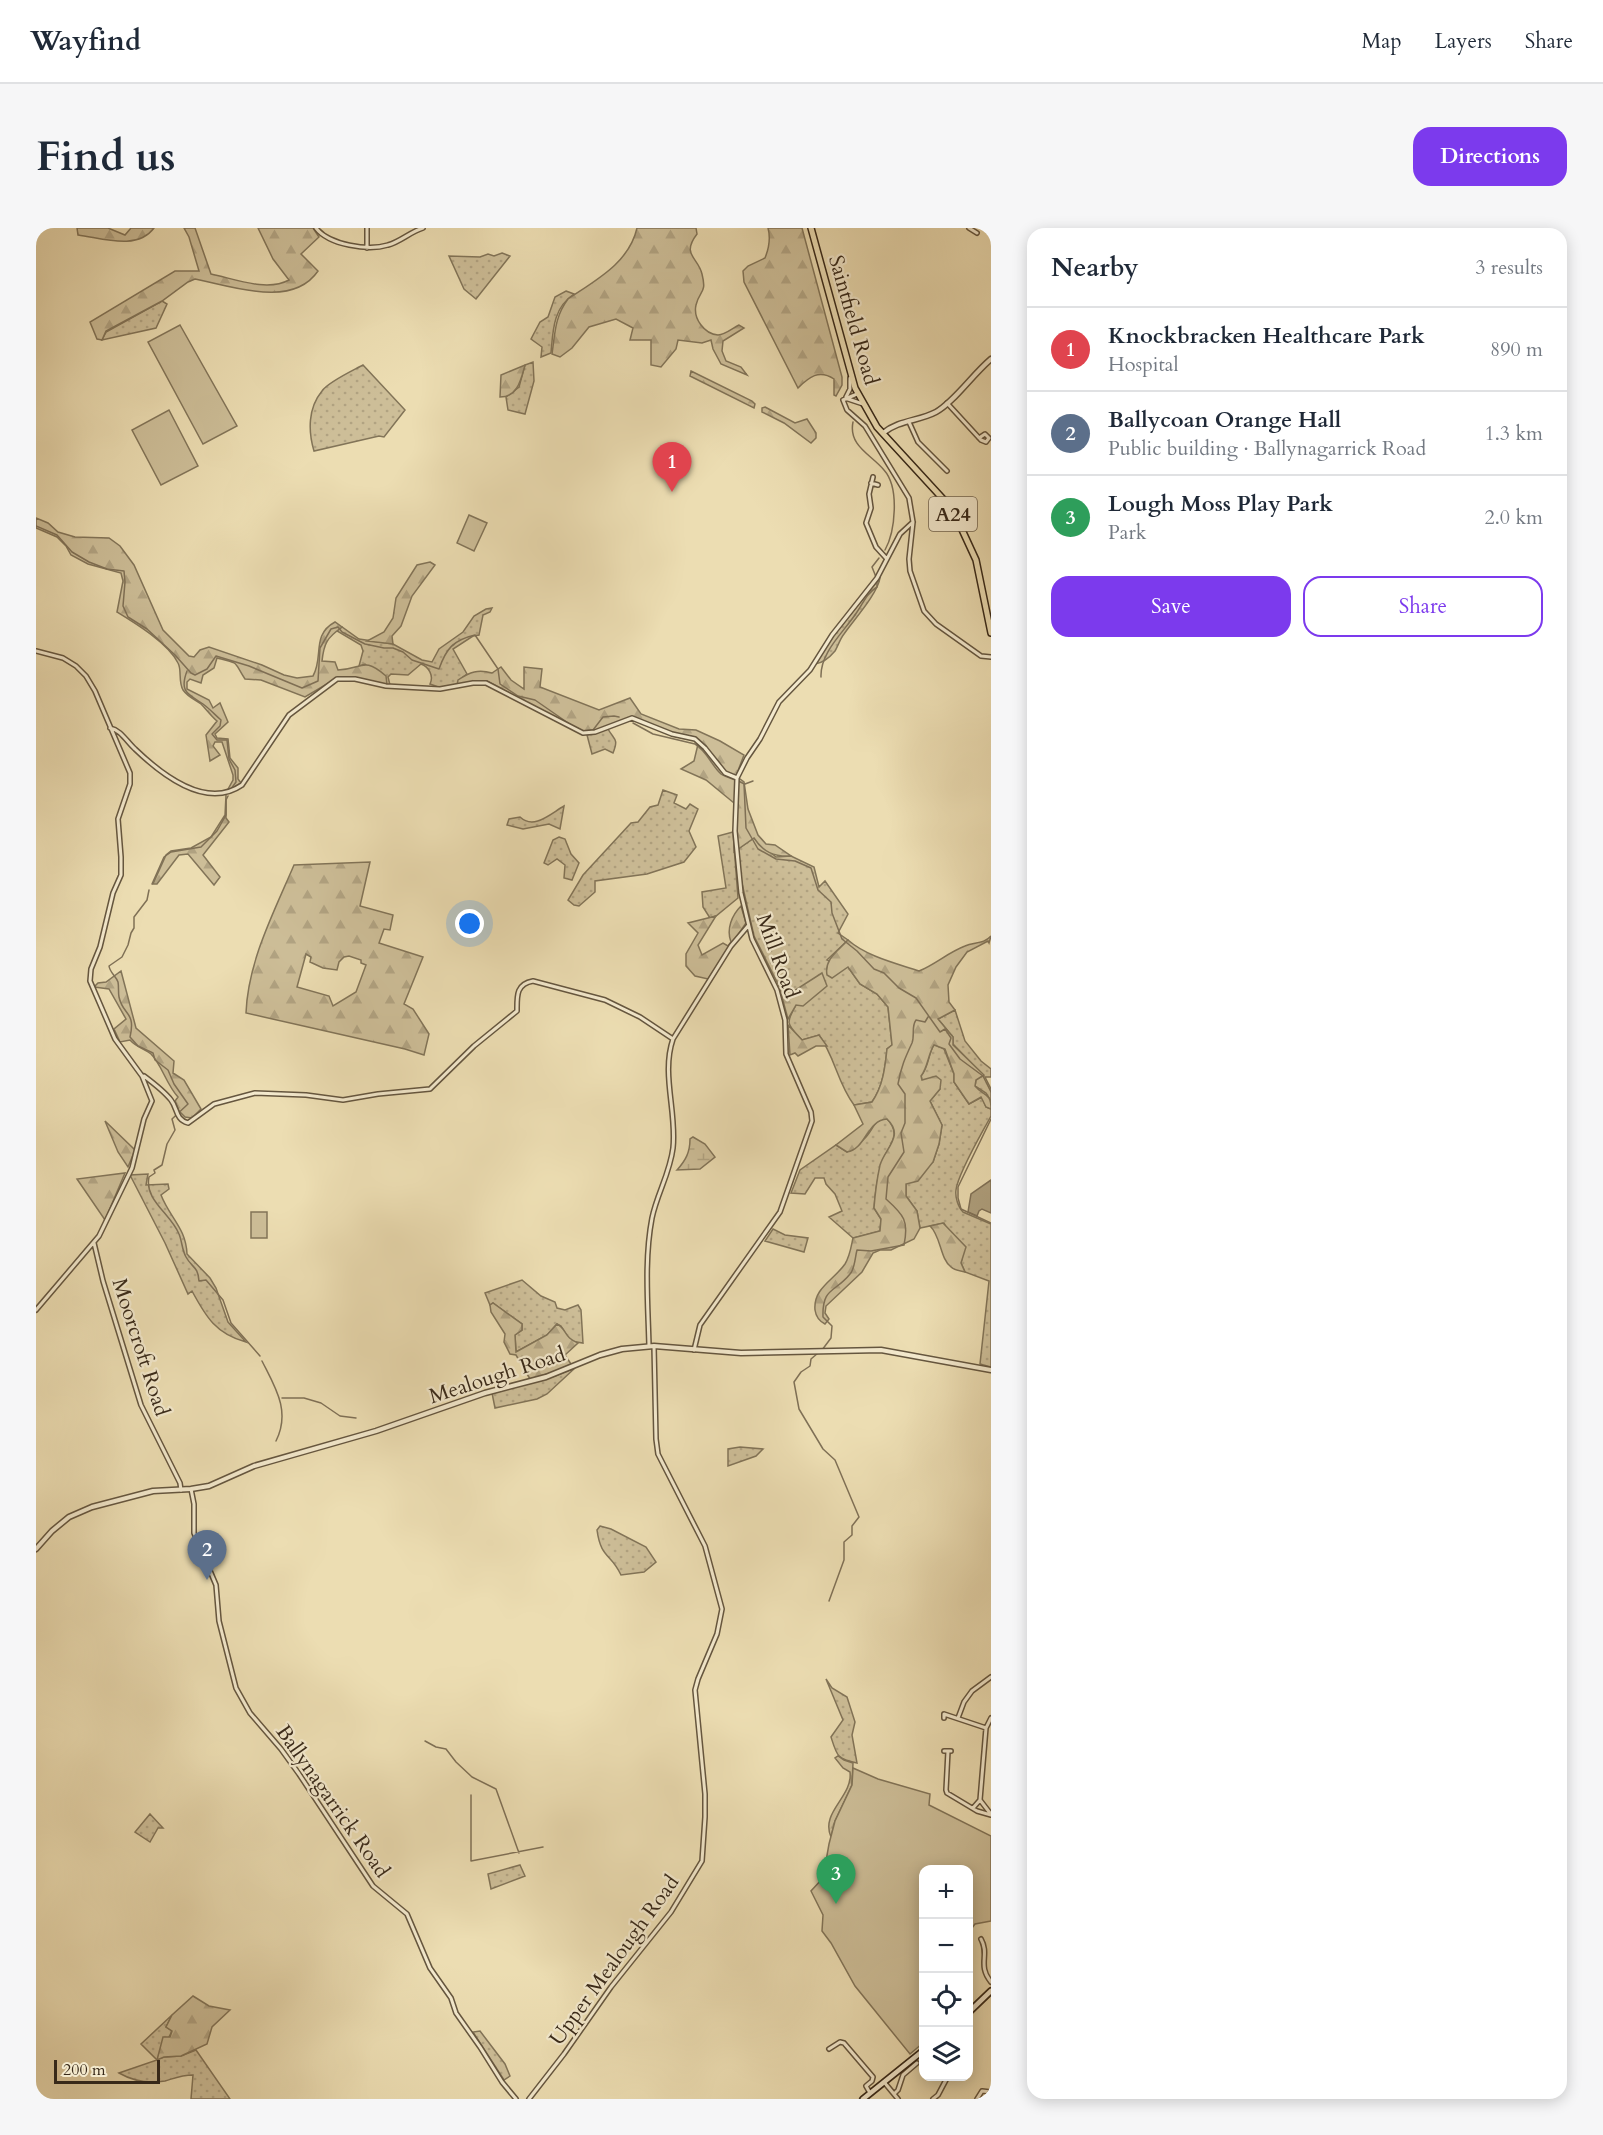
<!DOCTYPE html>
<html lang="en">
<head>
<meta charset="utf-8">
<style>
	body { margin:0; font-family:Cardo,serif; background:#f6f6f7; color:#1f2937 }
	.controls { position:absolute; right:18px; bottom:18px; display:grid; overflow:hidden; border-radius:12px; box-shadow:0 3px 15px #0003 }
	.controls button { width:54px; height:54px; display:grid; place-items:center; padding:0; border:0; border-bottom:2px solid #e0e1e3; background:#fff; color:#1f2937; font:30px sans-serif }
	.scale { position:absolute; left:18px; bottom:15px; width:106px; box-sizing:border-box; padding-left:6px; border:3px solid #382919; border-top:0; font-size:16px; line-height:21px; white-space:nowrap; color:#382919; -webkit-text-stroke:4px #f3e9cd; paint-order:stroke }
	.you { position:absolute; left:434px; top:696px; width:21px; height:21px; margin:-15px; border:4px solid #fff; border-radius:50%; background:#1a73e8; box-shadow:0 0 0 9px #1a73e833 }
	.badge { display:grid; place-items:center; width:39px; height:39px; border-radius:50%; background:#7c3aed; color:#fff; font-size:20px; font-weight:700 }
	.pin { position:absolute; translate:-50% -50px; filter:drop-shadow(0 2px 3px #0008) }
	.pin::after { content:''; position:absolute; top:32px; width:21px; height:18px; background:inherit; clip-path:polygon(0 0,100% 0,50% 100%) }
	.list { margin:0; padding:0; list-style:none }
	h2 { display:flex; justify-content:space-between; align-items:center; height:78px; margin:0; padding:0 24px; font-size:26px }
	h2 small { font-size:20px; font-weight:400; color:#747a83 }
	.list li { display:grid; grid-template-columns:39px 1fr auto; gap:18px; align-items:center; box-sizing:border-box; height:84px; padding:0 24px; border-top:2px solid #e0e1e3 }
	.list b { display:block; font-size:22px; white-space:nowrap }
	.list p { margin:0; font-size:20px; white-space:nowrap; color:#747a83 }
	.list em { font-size:20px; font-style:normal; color:#747a83 }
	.actions { display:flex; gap:12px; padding:18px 24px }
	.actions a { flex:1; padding:14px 0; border:2px solid #7c3aed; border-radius:18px; text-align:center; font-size:21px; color:#7c3aed }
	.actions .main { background:#7c3aed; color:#fff }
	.icon { flex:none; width:33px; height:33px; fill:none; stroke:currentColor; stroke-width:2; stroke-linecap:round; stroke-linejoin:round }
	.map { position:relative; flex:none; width:955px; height:1871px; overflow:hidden; border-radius:18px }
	header { display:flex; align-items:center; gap:36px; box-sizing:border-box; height:84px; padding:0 30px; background:#fff; border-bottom:2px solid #e0e1e3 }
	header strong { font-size:28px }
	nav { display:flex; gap:33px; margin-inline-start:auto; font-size:21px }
	.intro { display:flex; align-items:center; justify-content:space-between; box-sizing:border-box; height:144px; padding:0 36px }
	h1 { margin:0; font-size:42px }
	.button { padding:15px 27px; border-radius:18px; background:#7c3aed; color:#fff; font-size:21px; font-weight:700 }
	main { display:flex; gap:36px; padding:0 36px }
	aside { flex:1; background:#fff; border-radius:18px; box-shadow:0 3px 15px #0003 }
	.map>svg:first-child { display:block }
	.grass { fill:url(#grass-dots); stroke:#827458; stroke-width:1.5 }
	.forest { fill:url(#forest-firs); stroke:#827458; stroke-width:1.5; fill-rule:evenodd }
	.wetland { fill:url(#wetland-marsh); stroke:#827458; stroke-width:1.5 }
	.garden { fill:#cdbe98; stroke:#827458; stroke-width:1.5 }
	.water { fill:#afa07e; stroke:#7f7056; stroke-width:1.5 }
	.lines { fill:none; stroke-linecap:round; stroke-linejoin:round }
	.stream { stroke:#7f7056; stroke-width:1.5 }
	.minor-casing { stroke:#65563f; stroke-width:6 }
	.tertiary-casing { stroke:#65563f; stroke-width:7 }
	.secondary-casing { stroke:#382919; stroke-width:8 }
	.trunk-casing { stroke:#382919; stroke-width:8 }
	.minor { stroke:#f3e9cd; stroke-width:3 }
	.tertiary { stroke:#f3e9cd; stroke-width:4 }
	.secondary { stroke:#f3e9cd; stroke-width:4.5 }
	.trunk { stroke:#ecddb2; stroke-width:5 }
	.labels { text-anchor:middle; stroke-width:4.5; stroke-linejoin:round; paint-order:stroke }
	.shield { fill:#f3e9cd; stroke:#70634f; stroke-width:1.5 }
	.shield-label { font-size:20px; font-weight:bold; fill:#382919 }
	.street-label { font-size:21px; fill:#382919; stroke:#f3e9cd }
</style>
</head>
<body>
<header>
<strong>Wayfind</strong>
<nav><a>Map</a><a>Layers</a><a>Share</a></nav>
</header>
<div class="intro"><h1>Find us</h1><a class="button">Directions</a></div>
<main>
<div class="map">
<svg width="955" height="1871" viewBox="0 0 955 1871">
	<defs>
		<pattern id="grass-dots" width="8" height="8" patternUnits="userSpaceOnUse" patternTransform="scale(1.5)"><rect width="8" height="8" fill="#cdbe98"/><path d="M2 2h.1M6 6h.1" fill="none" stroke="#b1a382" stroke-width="1.8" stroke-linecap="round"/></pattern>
		<pattern id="forest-firs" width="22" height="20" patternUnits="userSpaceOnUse" patternTransform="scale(1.5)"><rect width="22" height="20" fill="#cdbe98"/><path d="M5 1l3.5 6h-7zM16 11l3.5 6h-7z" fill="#b1a382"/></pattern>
		<pattern id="wetland-marsh" width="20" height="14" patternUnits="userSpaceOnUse" patternTransform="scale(1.5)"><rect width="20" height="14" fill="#cdbe98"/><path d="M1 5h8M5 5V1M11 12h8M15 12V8" fill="none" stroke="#b1a382"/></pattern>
	</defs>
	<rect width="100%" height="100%" fill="#ecddb2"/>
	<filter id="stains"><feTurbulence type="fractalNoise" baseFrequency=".00333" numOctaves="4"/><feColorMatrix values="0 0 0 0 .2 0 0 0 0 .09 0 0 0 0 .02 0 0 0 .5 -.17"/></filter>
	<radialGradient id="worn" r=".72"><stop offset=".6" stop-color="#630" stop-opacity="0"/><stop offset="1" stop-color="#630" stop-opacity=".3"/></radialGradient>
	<path class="grass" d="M466,25L474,28L440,71L428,61L413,28L444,29L452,26L458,28Z
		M530,63L538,66C517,80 517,102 515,125L505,129L506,119L495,111L504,94L512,89L519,69Z
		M126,73L131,76L120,100L66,112L70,104Z
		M497,134L498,153L489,186L472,182L470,169L483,159L489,137Z
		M327,137L369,182L348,209L343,208L278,223C272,203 272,180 286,163C292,154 316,143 327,137Z
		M844,350C842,365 817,393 808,406C804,411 802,418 799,423C794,429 787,435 779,436L798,406Z
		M456,380L454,384L447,387L443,407L437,408L417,421L431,446L423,452L421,457L405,460L394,456C398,448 393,439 385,436L372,447L355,446L352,449L354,457H351L329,436L323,438L327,423L325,417L301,403L306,399L323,411L357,416L386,432L396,434L403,421L427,404L438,388L450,381Z
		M572,501C578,512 583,510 577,525L569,521L556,526L551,507Z
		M627,562L641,567L638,575L650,581L654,576L662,581L653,603L660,619L648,634L611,646L559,653V664L543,678L538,677L532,672L547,647L595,595L602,594L614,579L622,577Z
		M528,578L524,601L513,596L487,601L471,597L473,591L484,589C498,602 514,586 528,578Z
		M697,604L702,670L680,688L674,690L667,679L666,664L690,660L682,608Z
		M523,609L529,611L535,626L543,635L536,652L528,650L529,637L521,631L512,637L508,635L517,612Z
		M718,610L740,629L755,628L778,639L783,659L789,653L812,686L802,705L812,712L791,732L812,739L824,756L841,766L852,779L856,817L851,821C849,840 847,858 836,874L818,877C801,854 799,829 783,807L766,812C751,796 749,796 760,777L758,763L743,758L718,708L705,651L702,621Z
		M919,782L929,813L945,833L955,841V849H949L955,861V873L950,865L939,858L940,852L947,847L917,816V809L902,791Z
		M898,816L908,821L918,846V854L933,876L946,869L950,879L955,881V888C946,905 922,945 920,962C919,969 922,979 927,984L955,996V1139L944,1136L953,1053L929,1044L925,1035L926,1030L908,995L884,1000L881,983L870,968V955L897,934L903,916L906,897L894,873L904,861L886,852L885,848C893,839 892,826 898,816Z
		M850,890C869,908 849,920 845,937C841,951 839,966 838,980L845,991L844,1003L817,1010L793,989L806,983L799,966L790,956L788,950H779L769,966L755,965L764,942L800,917L811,924C816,920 823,916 828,911C837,903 837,892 850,890Z
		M112,946L110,957L132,956L133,961L125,967C134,990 150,1000 151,1026L174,1050L180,1060L192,1094L210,1114C180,1106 170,1089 156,1063L152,1066L129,1015L94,947Z
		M737,1001L749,1007L772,1010L768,1024L729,1013Z
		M486,1052L505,1068L519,1074L521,1080L529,1082L542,1077L545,1082L547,1115L534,1113L525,1098L521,1096L511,1107L480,1124L479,1107L486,1102V1096L457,1075L454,1077L449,1065Z
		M539,1140L511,1166L501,1171L459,1180L456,1165L519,1148Z
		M704,1219L727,1221L720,1228L692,1238V1221Z
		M564,1298L575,1301L610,1319L620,1334L608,1344L585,1347C575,1325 565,1331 561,1302Z
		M790,1451L796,1460L811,1469L819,1494L816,1507L821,1535C801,1531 801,1528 795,1509L807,1492Z
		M114,1586L127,1600H122L114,1614L99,1604Z
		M484,1637L489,1648L455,1661L452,1646Z
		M136,1787L130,1799L136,1803L122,1831L128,1829L145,1828L160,1822L194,1871H155L157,1847C146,1847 139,1850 129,1853C112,1856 97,1853 83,1845L121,1832L105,1816Z
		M444,1803L469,1836L474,1848L468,1852L437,1804Z"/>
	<path class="forest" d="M41,0H72L89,7L95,0H118C101,23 66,10 42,7Z
		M148,0H159L175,46C199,51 231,64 253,52L237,31L222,0H277L283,9L265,26L282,43C256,81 196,58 159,51L152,54L126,73L70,103L66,112L61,111L54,94L139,43H163L153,9Z
		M601,0H660L661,6C645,27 662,29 666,46C671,66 664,61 660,77C657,90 668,106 682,107C689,107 697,100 703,97L708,100L687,113L686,123L690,133L705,139L711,147L685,136L677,121L675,112L666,115L642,112L640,121L625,139L615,137V112H594L597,100L580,91L553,99L536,120L524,129L516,126C519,105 519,88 532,71C560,52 593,35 601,0Z
		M732,0H766L806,149V157L800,168L798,167V151C783,141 773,149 762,160L708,54L707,43L712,38L729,30C733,20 735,11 732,0Z
		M489,137C485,151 482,169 464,169L465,147Z
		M655,143L716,173L719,176L718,180L654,148Z
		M729,179L759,195L771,191L780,205V210L775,215L748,195L726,184V180Z
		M0,290L12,295L22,304L39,309L73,310L84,318L98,337L127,402L153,428L158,429L164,422L173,419L226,437L248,447L261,450L277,448C288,429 275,407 299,394L306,399C291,410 288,415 286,433L299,434L302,442C327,441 327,428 350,448L351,457L312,449L301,450L269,469L225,452L209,451C197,433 205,436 181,430L178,440L167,447L165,455L154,451L151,454V461L173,472L177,480L184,475L192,494L179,506L181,510L192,511L194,530L202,540V551L205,555L191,563L197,552V547L186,514H179L177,518L184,527L174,533L170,507L181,493C175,488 170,481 165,476C158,471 152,469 147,462C142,453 146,442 142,435C132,415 99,395 81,384L87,353L85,345L52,336L35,327L30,318L21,309L0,300Z
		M394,334L399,337L376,368L365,398L356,408L357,416L331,413L348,404L357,390L360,370L381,337Z
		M465,439L475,452L488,461V439L506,441L504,459L563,482L594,470L605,486L643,501L660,502L684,513L708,527L700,548L708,554L712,581L722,607L730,616L739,617L755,628C738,629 727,624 718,610L698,624V575L670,552L645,541L658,533L663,512L620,501L602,491L592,490L564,502L546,504L451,453H438L421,457L422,452C434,444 442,441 456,445Z
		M190,567V590L193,594L167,627L184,649L178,657L152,626L143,627L121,656H117L130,627L135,623L155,620L175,609L189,587Z
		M334,634L324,678L357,687L354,702L348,701L343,715L387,729L368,776L377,781L393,806L388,827L369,821L210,785C212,733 238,684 258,637ZM270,726L275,729L274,734L287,740L301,742L303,734L308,729L313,728L325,732V735L330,737L320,764L297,778L293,768L261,759Z
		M705,678L710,695L672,751L659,748L650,738V726L662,705L652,695L680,688L662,717L666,727L687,715L692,718L695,714C690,701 696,687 705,678Z
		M955,708L953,715L952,713L931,724L920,739L912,757L913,774L919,782L902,791L917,809V817L948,847L940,852L939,858C948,869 955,864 955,881L950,879L945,869L933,876L918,854V846L909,821L898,817C892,826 892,839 885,848L886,852L900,848L905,852L904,861L894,873L906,897L903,916L897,934L882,953L870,956V968L881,983L884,1000L878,1011L855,1022H844L837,1025L826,1044L790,1078L789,1085L793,1091L789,1096C783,1093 780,1089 779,1082C777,1060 798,1052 809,1036C814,1028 815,1019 817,1010L844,1003L845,991L838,980C839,966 841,951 844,937C849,920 869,908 851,891C831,892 830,921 811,924L800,917L827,896L818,877L836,874C847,858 849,840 851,821L856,817L852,779L841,766L824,756L812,739L796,750L791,747C788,731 802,723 812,712C830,728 859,735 883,743C900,736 911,725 929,718C938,714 948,716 955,708Z
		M85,743L100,800L138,833L137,845L148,852L165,881L156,890L149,889L143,883L139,873L142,869C130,856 126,837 115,826C109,821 100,819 94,812L84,814L78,801L90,791L73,761L58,759L62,755L70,754Z
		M786,745L791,758L767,778L760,777L752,791L743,758L758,763Z
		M752,797L766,812L783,807L791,818H780L762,828L759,825L754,827Z
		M69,893L99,922L92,939L82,924Z
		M89,945L69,992L41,951Z
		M907,995L930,1019L925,1035L929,1044C924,1043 918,1042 915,1039C904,1031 905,1008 894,998Z
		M457,1075L486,1096V1102L479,1107L480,1124L511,1107L521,1096C531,1101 528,1110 542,1115L529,1127L535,1136L521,1143L494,1151L480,1127L474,1126L468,1114L469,1106L455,1084L454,1077Z
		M802,1528L808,1532L817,1535L816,1557L799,1593L795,1609C784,1584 817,1569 814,1544L807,1540L799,1530Z
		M157,1768L173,1778L194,1782L176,1799L171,1816L145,1828L128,1829L121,1832L127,1809H134L136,1803L130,1799L136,1787Z"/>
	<path class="wetland" d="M657,909L669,916L679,929L664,941L641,942C650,932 654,924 654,911Z"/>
	<path class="garden" d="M144,97L201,198L167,216L112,114Z
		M133,182L162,238L125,257L96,202Z
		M433,287L451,295L438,323L421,315Z
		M215,984H231V1010H215Z
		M817,1540L842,1551L894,1566L893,1577L955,1608V1693L939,1696L933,1704V1642H888L887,1815L874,1826L819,1758L795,1715L786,1703L787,1687L775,1663L787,1650L793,1616L799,1593L816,1557Z"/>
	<path class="water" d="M955,952V985L946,981L943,983L941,988L932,984L935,966Z"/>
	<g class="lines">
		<path class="stream" d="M817,194C812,218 836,227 848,242C864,260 859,304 849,322
			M0,298L21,307L36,324L53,334L71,341L88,343L89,354L87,378L92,389L111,401L139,427L155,445L159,447L171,441L180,428L213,438L266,460L282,453L284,420L295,401L302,399L306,404L329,416L348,420H357L367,424L376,432L403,441C410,421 417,412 439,407L462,441L464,456L482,468L499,472L535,497
			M840,349L836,339L843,330
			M151,443C143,464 152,466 167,476C174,481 179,487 185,492L184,498L176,506L181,512H191L193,531L199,542L200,554L195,561
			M785,449C784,424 808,404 821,384C828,374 830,366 841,359V354
			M597,495L617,506L659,516C671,523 675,537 685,546C692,551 701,551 708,556L710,600L722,621L740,631L759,633L775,640L782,662L795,674L796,685L806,711L821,723L838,741L848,745L863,760L880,770L904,804L909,801L915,810L913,816L924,831L947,848L955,864
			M547,503L557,502L567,489L578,488L583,489
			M709,556L717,553
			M116,656L128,629L135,624L165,619L181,603L190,587V572L192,568
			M113,662L111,672L98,689V700L95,705L92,717L86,729L73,738C74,745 80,748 82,754C83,759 82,764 83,769C87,788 100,783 94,809L102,818L117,825L119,832L132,842L138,856L152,876L136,891L139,902L131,916L126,937L118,942L119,945L113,949C108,972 135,986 143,1006C146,1013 146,1022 150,1029C156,1040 162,1038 163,1053L170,1052L187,1072L195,1095L224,1128
			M955,891L922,959V970L925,981L955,995
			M786,1122L795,1110L796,1098L787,1089C786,1059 799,1065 814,1046C819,1041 819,1029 821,1022L835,1023L868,1017C873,993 868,987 850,971L852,949L868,924L865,905L869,895V866L862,856C865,839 869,830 876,815C879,807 875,799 880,792L889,794L892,789
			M782,1125L775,1131L774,1138L765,1144L758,1154L763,1181L787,1221L799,1232L823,1289L816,1298V1307L808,1314V1332L793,1373
			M226,1133C239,1159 255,1183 240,1213
			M246,1170H268L285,1175L304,1188L320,1190
			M389,1513L400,1519L410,1521L420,1534L436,1549L460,1561L483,1625
			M435,1567V1633L507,1619"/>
		<defs>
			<path id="minor" d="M280,0C293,17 332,23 352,17C364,14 374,4 387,0
				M331,0V20
				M933,0L941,5
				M821,166L807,172L811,182L829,198L873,270L877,294L873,331L874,343L888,383L900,396L945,428L955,429
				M810,169L814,161V150
				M812,171L827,176
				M911,175L945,212L950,214L953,210L949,206L943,210
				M873,194L882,214L911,243
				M837,249L833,266L835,280L830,295L840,319L850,330
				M835,255L842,257
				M0,423L27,430L40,438L50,448L59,463L94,545V556L82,591L85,629V647L77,665L64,719L55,741L54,753L79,811L106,848L116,873L108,891L96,940L63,1008L0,1082
				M74,500C85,502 91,514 99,521C125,546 170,582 206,557L253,487L301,451H319L350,458L404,461L437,455H450L547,505L559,504L596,490L636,506L659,511L669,520L689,545L701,550
				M108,848C116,854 128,863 135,872C142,881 139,891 152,895L178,876L219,865L270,867L307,872L342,866L394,861L438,818L481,783C481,768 480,756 497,753L569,772L604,789L637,811
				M58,1015L67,1053L105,1177L144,1255L145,1262
				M613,1118C612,1076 608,1032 616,990C621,966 634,945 637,920C641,884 625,846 637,811L695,718L712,698
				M658,1122L664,1097L744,984L776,893L775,884L750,826L749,792L741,762L716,711L705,665L699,603L701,550L711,530L724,511L743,474L774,442L796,407L841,350L864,306L877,294
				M155,1261L158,1276V1305L180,1357L183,1393L200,1460L214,1485L245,1521L263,1546L337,1658L371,1686L394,1740L415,1770L420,1785L444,1819L466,1854L480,1871
				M908,1490V1486L950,1500
				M922,1490L928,1474L936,1463L955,1449
				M908,1523H915
				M912,1523L910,1562L911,1565L941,1583L955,1587
				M944,1572L954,1585
				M937,1580L944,1572L950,1500L955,1490
				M945,1711C954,1727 941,1737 955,1754
				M793,1821L804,1814L808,1815L837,1849L836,1853L830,1858L834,1865
				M848,1854L862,1871
				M858,1866L862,1862L867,1847L881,1835
				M493,1871L528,1826L575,1759L635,1684L666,1633L669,1589V1566L659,1462L662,1451L681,1406L686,1381L669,1318L622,1226L620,1211L618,1118
				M897,1871L902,1867L911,1850
				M941,1871L946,1863L955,1864"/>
			<path id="tertiary" d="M847,205C863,192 883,193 900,184C918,174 937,146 955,131
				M0,1321L16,1303L33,1289L56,1279L117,1263L155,1261L173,1258L218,1238L340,1203L449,1165L510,1149L564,1127L586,1121L618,1118L705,1125L845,1122L955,1142"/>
			<path id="secondary" d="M933,1784L955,1763
				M827,1871L888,1822"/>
			<path id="trunk" d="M775,0L819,160L841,199L908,272L922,293L940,332L955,405"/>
		</defs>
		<use href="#minor" class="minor-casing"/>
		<use href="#tertiary" class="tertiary-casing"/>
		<use href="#secondary" class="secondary-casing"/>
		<use href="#trunk" class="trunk-casing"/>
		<use href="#minor" class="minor"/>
		<use href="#tertiary" class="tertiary"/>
		<use href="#secondary" class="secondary"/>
		<use href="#trunk" class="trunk"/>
	</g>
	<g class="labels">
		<rect class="shield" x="893" y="269" width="48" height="34" rx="4.5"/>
		<g class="shield-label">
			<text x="917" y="293">A24</text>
		</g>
		<g class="street-label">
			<text transform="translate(818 92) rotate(74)" y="7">Saintfield Road</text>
			<text transform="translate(742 728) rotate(70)" y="7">Mill Road</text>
			<text transform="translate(105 1119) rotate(72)" y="7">Moorcroft Road</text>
			<text transform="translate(461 1147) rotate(-18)" y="7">Mealough Road</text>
			<text transform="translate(297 1573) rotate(55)" y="7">Ballynagarrick Road</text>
			<text transform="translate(578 1732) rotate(-54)" y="7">Upper Mealough Road</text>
		</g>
	</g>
	<rect width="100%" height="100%" filter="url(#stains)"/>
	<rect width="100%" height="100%" fill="url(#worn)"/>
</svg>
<div class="controls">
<button>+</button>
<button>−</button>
<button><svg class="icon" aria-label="locate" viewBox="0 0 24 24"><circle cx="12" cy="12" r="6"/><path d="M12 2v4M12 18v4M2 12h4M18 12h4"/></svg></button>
<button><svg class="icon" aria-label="layers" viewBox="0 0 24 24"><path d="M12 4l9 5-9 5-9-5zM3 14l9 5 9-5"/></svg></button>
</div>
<div class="scale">200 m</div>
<div class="you"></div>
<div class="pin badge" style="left:636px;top:264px;background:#e0444e">1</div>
<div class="pin badge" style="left:171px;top:1352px;background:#5c6f8a">2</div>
<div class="pin badge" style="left:800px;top:1676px;background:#2e9e5b">3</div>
</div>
<aside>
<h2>Nearby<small>3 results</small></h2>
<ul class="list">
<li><span class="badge" style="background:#e0444e">1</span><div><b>Knockbracken Healthcare Park</b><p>Hospital</p></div><em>890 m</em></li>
<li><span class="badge" style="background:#5c6f8a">2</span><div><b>Ballycoan Orange Hall</b><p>Public building · Ballynagarrick Road</p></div><em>1.3 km</em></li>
<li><span class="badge" style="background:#2e9e5b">3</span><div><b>Lough Moss Play Park</b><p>Park</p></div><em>2.0 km</em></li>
</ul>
<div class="actions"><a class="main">Save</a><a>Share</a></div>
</aside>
</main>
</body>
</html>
